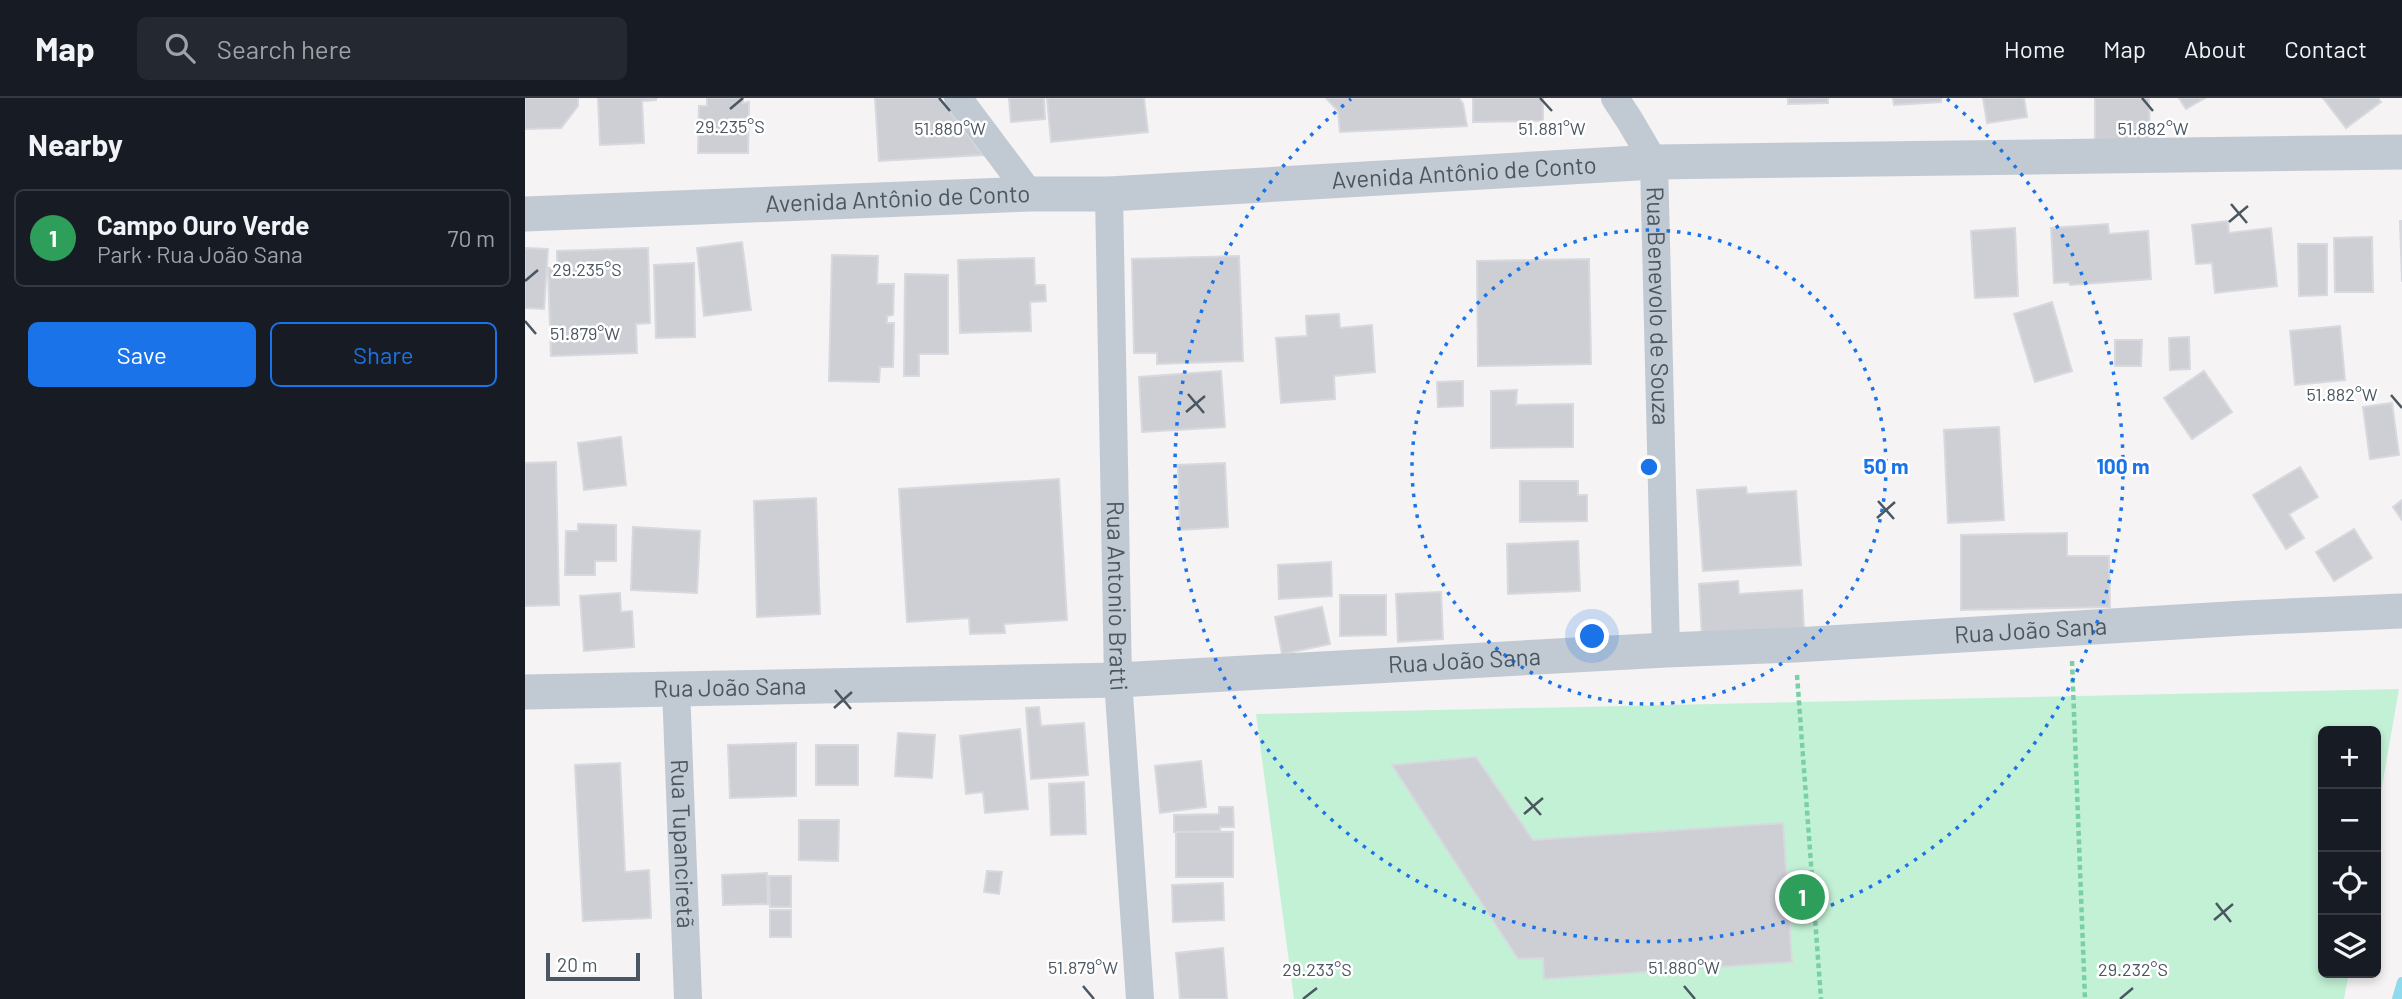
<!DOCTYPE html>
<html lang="en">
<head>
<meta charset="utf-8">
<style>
	body { margin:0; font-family:Barlow,sans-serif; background:#242831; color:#f1f3f6 }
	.controls { position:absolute; right:21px; bottom:21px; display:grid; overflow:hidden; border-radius:10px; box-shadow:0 4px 10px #0003 }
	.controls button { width:63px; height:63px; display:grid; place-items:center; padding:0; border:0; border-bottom:2px solid #363941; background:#171b24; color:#f1f3f6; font:35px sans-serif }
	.scale { position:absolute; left:21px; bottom:18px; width:94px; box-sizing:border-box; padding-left:7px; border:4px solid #4a5661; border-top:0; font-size:19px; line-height:24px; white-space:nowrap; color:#4a5661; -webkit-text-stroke:5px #fff; paint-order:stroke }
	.you { position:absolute; left:1068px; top:539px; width:24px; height:24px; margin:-18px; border:5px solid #fff; border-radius:50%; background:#1a73e8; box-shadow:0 0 0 10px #1a73e833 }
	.badge { display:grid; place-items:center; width:46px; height:46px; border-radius:50%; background:#1a73e8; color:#fff; font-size:23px; font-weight:700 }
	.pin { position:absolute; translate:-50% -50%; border:4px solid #fff; box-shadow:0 2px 7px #0006 }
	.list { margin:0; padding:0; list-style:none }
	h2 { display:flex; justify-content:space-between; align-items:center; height:91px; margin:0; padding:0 28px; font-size:30px }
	h2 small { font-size:23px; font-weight:400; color:#9ea1a6 }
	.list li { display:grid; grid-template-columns:46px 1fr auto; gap:21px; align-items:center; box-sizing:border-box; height:98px; margin:0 14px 14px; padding:0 14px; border:2px solid #363941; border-radius:10px }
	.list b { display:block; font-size:26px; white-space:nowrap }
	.list p { margin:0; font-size:23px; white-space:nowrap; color:#9ea1a6 }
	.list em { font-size:23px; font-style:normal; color:#9ea1a6 }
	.actions { display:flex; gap:14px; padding:21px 28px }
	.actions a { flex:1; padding:16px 0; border:2px solid #1a73e8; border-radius:10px; text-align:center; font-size:24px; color:#1a73e8 }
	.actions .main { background:#1a73e8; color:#fff }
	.icon { flex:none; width:38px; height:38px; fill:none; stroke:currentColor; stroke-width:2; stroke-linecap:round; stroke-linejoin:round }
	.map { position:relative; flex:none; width:1877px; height:901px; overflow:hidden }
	header { display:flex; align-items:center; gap:42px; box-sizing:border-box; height:98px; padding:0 35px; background:#171b24; border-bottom:2px solid #363941 }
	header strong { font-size:33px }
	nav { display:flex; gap:38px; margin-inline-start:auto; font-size:24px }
	.search { width:490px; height:63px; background:#242831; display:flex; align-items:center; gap:18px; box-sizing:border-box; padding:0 24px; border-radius:10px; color:#9ea1a6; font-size:26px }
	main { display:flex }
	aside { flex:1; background:#171b24 }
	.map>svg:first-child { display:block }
	.green { fill:#c3f1d5 }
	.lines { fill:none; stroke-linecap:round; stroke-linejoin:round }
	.stream { stroke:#90daee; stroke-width:10 }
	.building { fill:#cdcfd5; stroke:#d7d9de; stroke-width:2 }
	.path { stroke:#7ad0a6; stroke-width:4.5; stroke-dasharray:5 3.5; stroke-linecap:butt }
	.minor { stroke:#c1cad2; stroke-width:28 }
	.tertiary { stroke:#c1cad2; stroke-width:35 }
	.ticks { fill:none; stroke:#4a5661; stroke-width:2.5 }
	.ring { fill:none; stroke:#1a73e8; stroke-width:3.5; stroke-dasharray:3.5 7 }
	.labels { text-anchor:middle; stroke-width:5; stroke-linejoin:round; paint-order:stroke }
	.street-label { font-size:24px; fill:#4a5661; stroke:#fff }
	.ticks-label { font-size:18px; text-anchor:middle; fill:#4a5661; stroke:#fff; stroke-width:5; stroke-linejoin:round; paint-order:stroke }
	.centre { fill:#1a73e8; stroke:#fff; stroke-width:3.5 }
	.ring-label { font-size:21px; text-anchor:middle; font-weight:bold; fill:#1a73e8; stroke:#fff; stroke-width:5; stroke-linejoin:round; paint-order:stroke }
</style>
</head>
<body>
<header>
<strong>Map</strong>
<div class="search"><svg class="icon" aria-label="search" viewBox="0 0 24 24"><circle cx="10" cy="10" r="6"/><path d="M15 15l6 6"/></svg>Search here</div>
<nav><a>Home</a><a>Map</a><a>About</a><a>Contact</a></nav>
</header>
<main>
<aside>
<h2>Nearby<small></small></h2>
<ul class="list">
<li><span class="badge" style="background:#2e9e5b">1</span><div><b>Campo Ouro Verde</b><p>Park · Rua João Sana</p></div><em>70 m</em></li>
</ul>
<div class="actions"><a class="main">Save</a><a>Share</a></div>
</aside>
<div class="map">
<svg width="1877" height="901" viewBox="0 0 1877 901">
	<rect width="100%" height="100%" fill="#f5f3f3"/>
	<path class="green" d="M1874,591L1851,723V633H1798V875H1824L1819,901H769L731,616Z"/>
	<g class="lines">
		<path class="stream" d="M1872,901L1877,884"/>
	</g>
	<path class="building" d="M0,0H53V8L36,30L0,31Z
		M73,0H131V2L117,3L119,45L75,47Z
		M182,0H218V5L224,4L223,55H173L174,8H182Z
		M350,0H415L458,57L354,63Z
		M484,0H519L520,21L486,24Z
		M522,0H619L623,34L526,44Z
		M801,0H934L938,6L942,28L815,34L813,13Z
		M948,0H1018V23L948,24Z
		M1263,0H1303V5L1263,6Z
		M1368,0H1416V4L1369,7Z
		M1458,0H1499L1502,19L1462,25Z
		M1570,0H1624L1625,41L1570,42Z
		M1654,0H1680L1661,11Z
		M1798,0H1853L1856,4L1821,30Z
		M1703,123L1704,135L1746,130L1752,188L1690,195L1687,165L1671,166L1667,127Z
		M1875,123H1877V184Z
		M1583,126L1584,136L1623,133L1626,181L1545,187L1544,184L1529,185L1526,130Z
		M1490,130L1493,198L1450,200L1446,133Z
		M1847,139L1848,194H1810L1809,140Z
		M217,144L226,212L179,218L172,150Z
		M1773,146H1802V197L1774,198Z
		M0,150L23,151L19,211L0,210Z
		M123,150L125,225L111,226L112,255L26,258L23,170H32V153Z
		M307,157L353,158L352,186H369L368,217L362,218V225H369L368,269H355L354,284L304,283Z
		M714,158L718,263L632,266V255H609L607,161Z
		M509,160L510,187H520L521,203L505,204L506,233L435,235L433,162Z
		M1064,161L1066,266L953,268L952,163Z
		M169,165L170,239L131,240L129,167Z
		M380,176L423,177V256H394V278H379Z
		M1527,204L1547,273L1510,284L1489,216Z
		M814,216L815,230L847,227L850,274L809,278L810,301L756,305L751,240L782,238L781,218Z
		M1815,228L1820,282L1770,287L1765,233Z
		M1664,239L1665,271L1645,272L1644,240Z
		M1590,242H1617L1616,268H1590Z
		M696,273L700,329L617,334L614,279Z
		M1679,273L1707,314L1667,341L1639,300Z
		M938,283V308L913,309L912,284Z
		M992,292L991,307L1048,306V349L966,350V293Z
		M1867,305L1874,357L1845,361L1838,309Z
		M1474,329L1479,422L1423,425L1419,332Z
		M96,339L101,387L59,392L53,345Z
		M31,364L34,507L0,508V365Z
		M700,365L703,429L655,432L653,367Z
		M1775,369L1793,399L1764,416L1779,440L1761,451L1728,397Z
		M534,381L542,522L479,526L480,535L445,536L444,520L382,524L374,391Z
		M995,383H1053V397H1062V423L995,424Z
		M1221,389L1222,396L1271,393L1276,467L1178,473L1172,392Z
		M291,400L295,516L232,519L229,403Z
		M1877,402V422L1868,409Z
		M53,426L91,427V463H70V477H40L41,433H53Z
		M108,429L175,433L172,495L106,492Z
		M1829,431L1847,460L1809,483L1791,454Z
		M1542,435V458H1584L1585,509L1436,512V437Z
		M1053,443L1055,493L983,496L982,446Z
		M806,464L807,498L754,501L753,467Z
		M1213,483L1214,496L1277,492L1279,533L1177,540L1174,486Z
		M916,494L918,541L873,544L871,496Z
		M95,495L96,514L107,513L109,549L59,553L55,498Z
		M815,497H861V537L815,538Z
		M797,509L805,546L757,556L750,519Z
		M514,609L516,628L559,625L563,677L506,681L501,610Z
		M495,631L503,711L460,715L458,694L441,696L435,638Z
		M373,635L410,637L407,680L370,678Z
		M271,645V698L205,700L203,647Z
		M291,647H333V687H291Z
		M951,659L1008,742L1258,725L1267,864L1019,881L1018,860L993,861L867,667Z
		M676,663L681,709L635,715L630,668Z
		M95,665L100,774L124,772L126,820L58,823L50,667Z
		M559,684L561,736L526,737L524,686Z
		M694,709H708L709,729H695V733L649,734V717L694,716Z
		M274,722H314L313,763L274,762Z
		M651,734H708V779H651Z
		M462,773L477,774L474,796L459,794Z
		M242,775L243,806L198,807L197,777Z
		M244,778H266V809H245Z
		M698,785L699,822L648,824L647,787Z
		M245,812H266V839H245Z
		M698,850L702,901H655L651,855Z"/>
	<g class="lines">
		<path class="path" d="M1547,563L1560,901
			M1272,577L1296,901"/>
		<g class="minor">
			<path d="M433,0L505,96"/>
			<path id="s1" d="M1090,0L1105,23L1129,64L1141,552"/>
			<path id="s2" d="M584,96L593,582L615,901"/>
			<path id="s3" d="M151,590L163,901"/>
		</g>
		<g class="tertiary">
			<path id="s4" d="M0,116L505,96H584L1129,64L1877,54"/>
			<path id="s5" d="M0,594L593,582L1141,552L1270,547L1719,520L1877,513"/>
		</g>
	</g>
	<path class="ticks" d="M414,0L425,13M1015,0L1027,13M1617,0L1628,13M205,11L218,0M1706,106L1722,125M1704,124L1723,108M0,183L13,172M0,223L11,236M663,296L679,315M1866,297L1877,310M661,314L680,298M1353,403L1369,421M1352,420L1370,404M310,592L326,611M309,610L327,594M1000,699L1016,717M999,716L1018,700M1691,805L1706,824M1689,822L1708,806M558,888L569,901M1159,888L1170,901M778,901L792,890M1595,901L1608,890"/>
	<g class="ring">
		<circle cx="1124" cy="369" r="237"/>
		<path d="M1422 1A474 474 0 1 1 826 1"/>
	</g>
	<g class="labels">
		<g class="street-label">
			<text dy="8" stroke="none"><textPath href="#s4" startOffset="940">Avenida Antônio de Conto</textPath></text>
			<text dy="8" stroke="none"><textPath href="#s4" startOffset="373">Avenida Antônio de Conto</textPath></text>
			<text dy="8" stroke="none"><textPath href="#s1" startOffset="219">Rua Benevolo de Souza</textPath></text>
			<text dy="8" stroke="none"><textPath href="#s2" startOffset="402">Rua Antonio Bratti</textPath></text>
			<text dy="8" stroke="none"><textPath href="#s5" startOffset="1507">Rua João Sana</textPath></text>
			<text dy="8" stroke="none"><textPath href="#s5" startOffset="940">Rua João Sana</textPath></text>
			<text dy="8" stroke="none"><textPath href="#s5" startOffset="205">Rua João Sana</textPath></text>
			<text dy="8" stroke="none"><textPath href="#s3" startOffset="156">Rua Tupanciretã</textPath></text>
		</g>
	</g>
	<g class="ticks-label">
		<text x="205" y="35">29.235°S</text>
		<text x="425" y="37">51.880°W</text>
		<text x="1027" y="37">51.881°W</text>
		<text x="1628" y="37">51.882°W</text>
		<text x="62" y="178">29.235°S</text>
		<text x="60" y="242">51.879°W</text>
		<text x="1817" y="303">51.882°W</text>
		<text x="558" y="876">51.879°W</text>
		<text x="1159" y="876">51.880°W</text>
		<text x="792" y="878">29.233°S</text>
		<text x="1608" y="878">29.232°S</text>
	</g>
	<circle cx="1124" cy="369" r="10" class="centre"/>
	<g class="ring-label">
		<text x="1361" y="376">50 m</text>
		<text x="1598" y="376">100 m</text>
	</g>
</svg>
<div class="controls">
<button>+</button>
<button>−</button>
<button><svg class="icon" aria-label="locate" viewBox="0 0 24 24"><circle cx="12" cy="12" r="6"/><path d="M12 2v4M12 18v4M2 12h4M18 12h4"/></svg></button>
<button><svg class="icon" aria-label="layers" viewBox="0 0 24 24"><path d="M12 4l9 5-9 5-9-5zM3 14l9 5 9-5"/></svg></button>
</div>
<div class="scale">20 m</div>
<div class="you"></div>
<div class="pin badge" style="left:1277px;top:799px;background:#2e9e5b">1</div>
</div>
</main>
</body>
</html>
